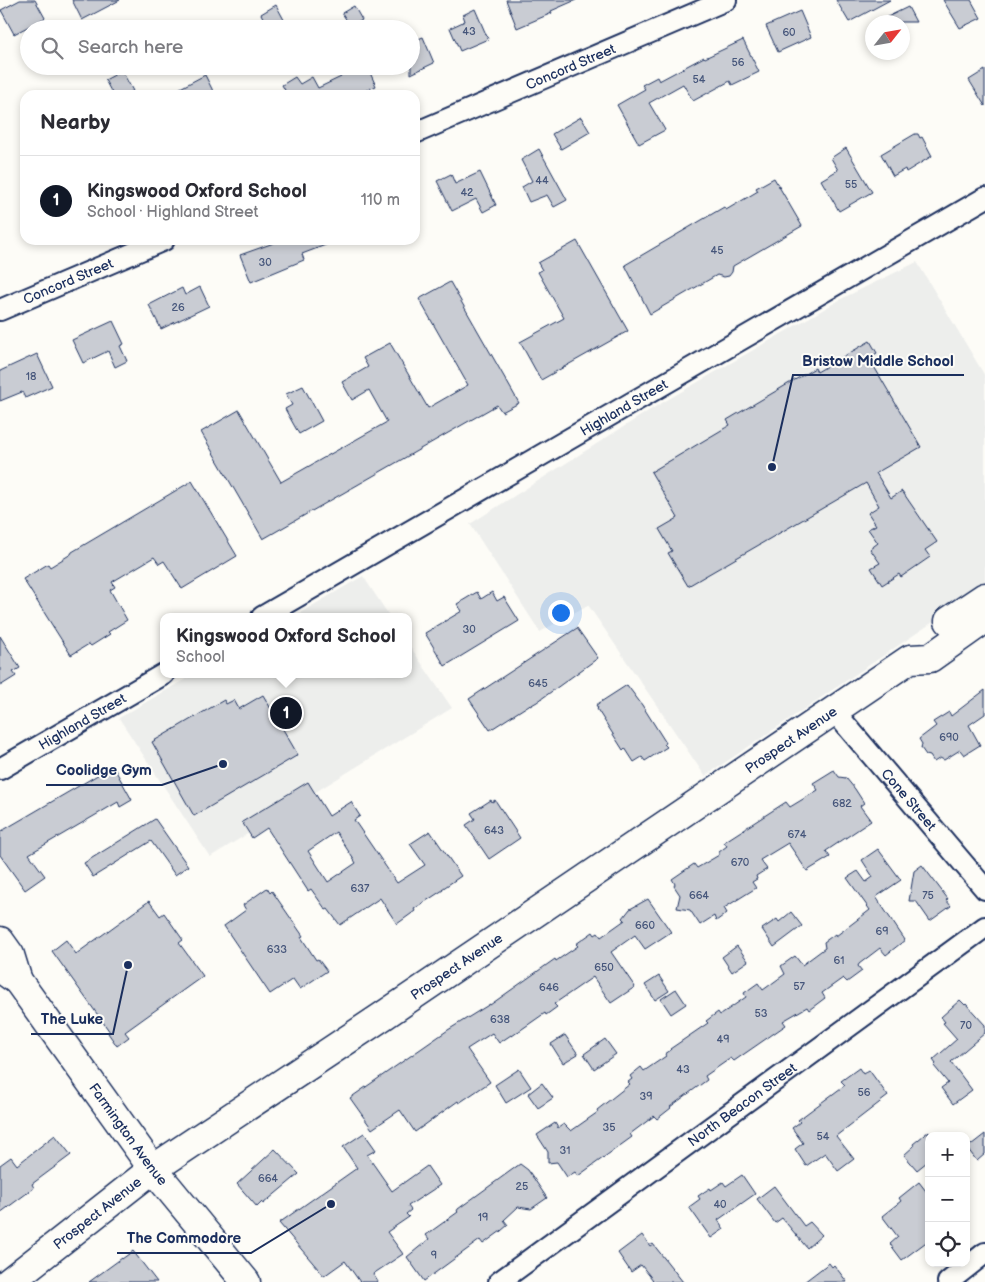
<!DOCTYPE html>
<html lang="en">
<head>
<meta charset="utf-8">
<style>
	body { margin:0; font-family:"Balsamiq Sans",sans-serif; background:#f7f7f7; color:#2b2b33 }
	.controls { position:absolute; right:15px; bottom:15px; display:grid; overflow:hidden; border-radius:10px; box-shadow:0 2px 8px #0003 }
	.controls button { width:45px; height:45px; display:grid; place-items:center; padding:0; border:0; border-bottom:1px solid #e1e1e2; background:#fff; color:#2b2b33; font:25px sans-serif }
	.compass { position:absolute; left:865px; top:15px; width:45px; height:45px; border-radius:50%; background:#fff; box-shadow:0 2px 8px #0003; rotate:59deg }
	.you { position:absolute; left:560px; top:612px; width:18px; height:18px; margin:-12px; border:4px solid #fff; border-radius:50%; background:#1a73e8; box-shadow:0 0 0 8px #1a73e833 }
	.badge { display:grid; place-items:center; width:32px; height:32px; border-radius:50%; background:#111827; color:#fff; font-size:16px; font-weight:700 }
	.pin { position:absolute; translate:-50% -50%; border:2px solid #fff; box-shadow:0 1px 5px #0006 }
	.popup { position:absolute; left:160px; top:613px; width:252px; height:65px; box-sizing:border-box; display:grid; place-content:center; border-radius:10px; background:#fff; filter:drop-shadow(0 1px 4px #0005); font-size:16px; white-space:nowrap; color:#7c7c81 }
	.popup b { font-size:19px; color:#2b2b33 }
	.popup::after { content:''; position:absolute; left:50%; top:100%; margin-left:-10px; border:10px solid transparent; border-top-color:#fff }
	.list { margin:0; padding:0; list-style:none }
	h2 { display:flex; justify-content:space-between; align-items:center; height:65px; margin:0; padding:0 20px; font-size:21px }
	h2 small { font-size:16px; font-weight:400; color:#7c7c81 }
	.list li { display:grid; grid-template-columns:32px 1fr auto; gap:15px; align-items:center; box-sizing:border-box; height:90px; padding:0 20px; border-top:1px solid #e1e1e2 }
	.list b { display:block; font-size:19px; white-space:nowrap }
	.list p { margin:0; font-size:16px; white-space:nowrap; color:#7c7c81 }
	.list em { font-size:16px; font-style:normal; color:#7c7c81 }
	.icon { flex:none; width:28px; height:28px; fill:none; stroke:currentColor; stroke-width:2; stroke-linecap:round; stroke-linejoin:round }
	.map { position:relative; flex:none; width:985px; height:1282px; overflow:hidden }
	.search { position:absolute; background:#fff; box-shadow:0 2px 8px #0003; left:20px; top:20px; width:400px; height:55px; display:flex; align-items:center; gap:12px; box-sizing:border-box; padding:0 18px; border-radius:28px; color:#7c7c81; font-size:19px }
	.panel { position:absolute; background:#fff; box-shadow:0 2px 8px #0003; left:20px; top:90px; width:400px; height:155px; border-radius:15px }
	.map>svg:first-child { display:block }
	.built { fill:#edeeec }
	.building { fill:#c9ccd3; stroke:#1b2f5e; fill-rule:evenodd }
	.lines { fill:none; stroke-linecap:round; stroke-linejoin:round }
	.minor-casing { stroke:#1b2f5e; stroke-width:24 }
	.secondary-casing { stroke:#1b2f5e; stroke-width:31 }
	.primary-casing { stroke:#1b2f5e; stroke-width:31 }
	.minor { stroke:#fdfcf7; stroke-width:20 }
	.secondary { stroke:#fdfcf7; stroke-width:28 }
	.primary { stroke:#fdfcf7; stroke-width:28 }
	.labels { text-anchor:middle; stroke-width:4; stroke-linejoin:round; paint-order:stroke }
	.number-label { font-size:11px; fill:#46567b }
	.street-label { font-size:14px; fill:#1b2f5e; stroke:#fdfcf7 }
	.leader { fill:none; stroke:#1b2f5e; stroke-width:2 }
	.callout-dot { fill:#1b2f5e; stroke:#fdfcf7; stroke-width:2 }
	.callout-label { font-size:15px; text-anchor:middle; font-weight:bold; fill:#1b2f5e; stroke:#fdfcf7; stroke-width:4; stroke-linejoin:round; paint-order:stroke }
</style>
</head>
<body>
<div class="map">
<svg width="985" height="1282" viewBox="0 0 985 1282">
	<rect width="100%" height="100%" fill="#fdfcf7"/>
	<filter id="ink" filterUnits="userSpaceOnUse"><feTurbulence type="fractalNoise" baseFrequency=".02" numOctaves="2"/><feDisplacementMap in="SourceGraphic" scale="10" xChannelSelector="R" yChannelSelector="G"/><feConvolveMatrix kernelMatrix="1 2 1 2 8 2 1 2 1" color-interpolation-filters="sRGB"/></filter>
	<g filter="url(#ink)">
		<path class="built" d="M917,262L985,376V587L705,776L588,605L540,632L470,524L650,410L843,298Z
			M363,576L390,617H293Z
			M409,645L452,708L210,857L119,718L194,674H408Z"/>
		<path class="building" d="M20,0H35L45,18L14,34L1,10Z
			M72,0H120L82,20Z
			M506,0H576L551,11L552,13L517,28Z
			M836,0H890L849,22Z
			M943,0H971L981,18L960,28Z
			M276,5L289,29H269L261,14Z
			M354,6L362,20L351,27L342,13Z
			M908,7L916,22H877Z
			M475,9L488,39L460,51L450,28L465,21L463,15Z
			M800,11L811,37L778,52L766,26Z
			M423,37L434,63L411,74V42Z
			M743,40L759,72L732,85L730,81L693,101L683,84L649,103L665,130L639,144L617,105L645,89L642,85L657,77L659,81L704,57L705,58Z
			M359,66H367L376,86L355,95H281L286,92L282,85L295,77L300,84L312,77L318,88L341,77L340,75Z
			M985,70V106L969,80Z
			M122,71L133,91L125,95H113L105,80Z
			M205,75L213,91L206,95H167Z
			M581,117L590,132L561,149L552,134Z
			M915,134H918L920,138L922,137L932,156L906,172L905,169L893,176L881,154Z
			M846,148L872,192L839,211L821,180L838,170L831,158Z
			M539,149L567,200L554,207L547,195L529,202L522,187L532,181L521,160Z
			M480,172L496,205L483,212L476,199L452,211L437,181L451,174L455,184Z
			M774,178L802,226L733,266L732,272L729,276L724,277L717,275L650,314L625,265L724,207L726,210L758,191L756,188Z
			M282,240H336V241L302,254L304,260L251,282L240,255Z
			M577,241L628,331L541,380L520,342L564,318L538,272L542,270L538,263Z
			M450,282L519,403L502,412L497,405L263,539L201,432L239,410L281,482L387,422L369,390L352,400L342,382L368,367L363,358L390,343L428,408L468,385L419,299Z
			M200,287L209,306L161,329L149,305L182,288L185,295Z
			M113,321L124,344L120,346L127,361L115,367L108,351L83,363L72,340Z
			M870,341L877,353L869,358L921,447L876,473L891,498L902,491L937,542L925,550L930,557L901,577L899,574L882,585L871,568L880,563L870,549L878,543L868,529L876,525L868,513L879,506L866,483L688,586L668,553L672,551L659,529L678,518L651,472L730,425L727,420L815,368L817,372Z
			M37,354L52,386L25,398L22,392L0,401V371Z
			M303,386L322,421L299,434L285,409L292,405L286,394Z
			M192,481L237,556L182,589L164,561L159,564L154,557L112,582L115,587L110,590L127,620L108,632L110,634L91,646L89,644L71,655L23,579L48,564L50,567L71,554L72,552Z
			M477,592L481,599L492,592L497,601L504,597L519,621L445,666L425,633L462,611L457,604Z
			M577,628L598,658L537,702L530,706L529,705L490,730L469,699Z
			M0,636L20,668L13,672L16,676L0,686Z
			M627,685L642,705L666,743L664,744L667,747L645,761L642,757L634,762L625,748L623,750L597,709L598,708L596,705Z
			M985,690V714L969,725L980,745L964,755L960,750L944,760L940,758L934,762L930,756L926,755L921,748L922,744L919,739L936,726L933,722L949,712L951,716Z
			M263,695L298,755L194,816L152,742L224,700L226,704L234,700L239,709Z
			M113,766L132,800L120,807L118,802L29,854L45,876L25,890L0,855V832Z
			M834,770L839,777L846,778L855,789L864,803L860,806L871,821L826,851L830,857L807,871L788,843L760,860L767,869L756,876L757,879L752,882L756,888L724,908L727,913L716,921L714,916L700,925L690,910L677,908L680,895L674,886L675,884L672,879L694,864L697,868L719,855V852L727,846L724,842L786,802L790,807L818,790L813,783Z
			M308,782L329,816L351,802L360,816L354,820L397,883L425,865L410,844L430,831L461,876L442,889L443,890L414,909L415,911L397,924L380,898L340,925L328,909L326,910L311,889L308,891L267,828L252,838L242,822ZM336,832L356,863L328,882L308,851Z
			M491,800L492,802L495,800L520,838L489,859L466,825L475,819L471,813Z
			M155,819L188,866L175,875L151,841L93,877L84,863Z
			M878,849L901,880L876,897L905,940L886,955L880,948L859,964L858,966L862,971L847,982L843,978L822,993L825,998L809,1010L807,1007L783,1021L786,1025L734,1061L731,1058L705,1076L707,1080L670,1107L671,1108L657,1119L654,1116L630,1134L632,1137L578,1176L575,1172L567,1177L557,1162L548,1163V1152L537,1135L555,1123L558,1128L564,1124L571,1131L598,1112L597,1110L630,1084L628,1082L632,1079L630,1076L641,1067L644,1071L666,1056L665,1054L671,1050L670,1049L708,1023L706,1021L718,1012L720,1015L746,997L744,993L758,983L763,990L785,974L781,966L795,956L802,965L825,948L824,942L835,934L836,936L870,910L847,878L858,871L866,882L873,877L862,860Z
			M922,865L948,899L946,900L951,906L930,921L916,901H909L914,871Z
			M267,888L270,893L272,891L303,936L301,937L316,960L318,959L327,971L300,989L293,979L270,994L224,926L246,910L243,905Z
			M648,899L671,932L645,949L635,935L611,952L635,987L611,1003L593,977L554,1004L557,1007L546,1015L545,1013L512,1036L511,1035L499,1043L492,1033L467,1049L490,1082L459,1103L458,1101L415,1132L400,1110L372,1129L350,1098L448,1030L490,1004V1005L555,959L556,961L578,946L576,944L593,932L595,935L598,933L601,937L625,920L623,918L630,909Z
			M149,901L160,916L164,913L183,940L179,943L203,976L125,1032L129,1037L117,1046L108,1033L110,1032L52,951L66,940L76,954Z
			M791,912L802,926L774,947L762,929L777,919L779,922Z
			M737,946L748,961L732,972L722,957Z
			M659,976L669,991L655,1000L645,985Z
			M676,989L686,1004L671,1014L661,999Z
			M960,1000L965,1005L966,1004L985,1025V1033L951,1062L972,1090L953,1104L941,1088L948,1083L934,1066L936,1064L933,1060L957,1039L943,1023L945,1022L941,1017Z
			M565,1035L578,1054L563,1063L551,1044Z
			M605,1039L616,1054L594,1069L584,1054Z
			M859,1068L863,1074L869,1070L888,1096L836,1136L854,1159L838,1171L825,1153L806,1166L795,1149L803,1143L792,1128L800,1122L798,1120L845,1085L841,1081Z
			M519,1069L531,1087L506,1103L495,1085Z
			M542,1083L553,1098L538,1108L528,1094Z
			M929,1131V1164L927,1162L917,1170L904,1155L914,1146L913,1144Z
			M364,1133L376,1150L367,1155L392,1191L427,1166L440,1185L408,1206L411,1210L406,1214L409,1217L387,1232L403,1254L373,1274L378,1282H360L345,1261L324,1276L279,1223L357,1168L343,1147Z
			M985,1134V1154L977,1161L967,1148Z
			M55,1135L71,1155L32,1184L34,1188L0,1213V1165L11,1157L17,1165Z
			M275,1149L299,1174L263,1204L262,1202L257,1207L237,1184Z
			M520,1164L528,1170L547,1198L531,1209L518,1207L504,1220L508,1225L501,1231L483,1244L480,1240L424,1281L407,1257L429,1239L426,1235L458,1212L457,1211L458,1209Z
			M742,1175L755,1194L718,1220L724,1229L711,1238L689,1207L700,1199L698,1196L710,1188L711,1190L723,1182L726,1186Z
			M919,1182L929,1195V1240L902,1260L890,1244L898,1237L882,1216L901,1201L899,1198Z
			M774,1186L804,1226L810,1222L822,1235L807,1248L782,1218L775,1223L757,1199Z
			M642,1235L650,1246L653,1244L683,1282H650L653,1280L641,1265L631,1272L618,1253Z
			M133,1251L157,1282H89L122,1258V1259Z
			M829,1263L832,1267L834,1265L847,1282H804Z"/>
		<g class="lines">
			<defs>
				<g id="minor">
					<path id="s1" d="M415,133L726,0"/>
					<path id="s2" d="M0,310L164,240"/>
					<path id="s3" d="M262,617L985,198"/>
					<path id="s4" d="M834,711L985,889"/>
					<path id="s5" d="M0,769L164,674"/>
					<path id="s6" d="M499,1282L985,927"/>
					<path d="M948,1282L985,1253"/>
				</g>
				<g id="secondary">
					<path d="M949,621L985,597"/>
					<path id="s7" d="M9,1282L153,1169L383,1016L910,659L930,658L985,619"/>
				</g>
				<g id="primary">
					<path d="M0,941L10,955L18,981"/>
					<path id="s8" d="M0,968L18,981L153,1169L246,1282"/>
				</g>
			</defs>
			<use href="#minor" class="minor-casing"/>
			<use href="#secondary" class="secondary-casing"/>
			<use href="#primary" class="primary-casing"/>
			<use href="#minor" class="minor"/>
			<use href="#secondary" class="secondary"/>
			<use href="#primary" class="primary"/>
		</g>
	</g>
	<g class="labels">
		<g class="number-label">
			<text x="469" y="35">43</text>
			<text x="789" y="36">60</text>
			<text x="738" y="66">56</text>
			<text x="699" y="83">54</text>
			<text x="542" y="184">44</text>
			<text x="851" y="188">55</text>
			<text x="467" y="196">42</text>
			<text x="717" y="254">45</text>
			<text x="265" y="266">30</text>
			<text x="178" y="311">26</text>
			<text x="31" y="380">18</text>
			<text x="469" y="633">30</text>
			<text x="538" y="687">645</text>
			<text x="949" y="741">690</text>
			<text x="842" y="807">682</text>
			<text x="494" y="834">643</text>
			<text x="797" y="838">674</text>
			<text x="740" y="866">670</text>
			<text x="360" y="892">637</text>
			<text x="699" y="899">664</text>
			<text x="928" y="899">75</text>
			<text x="645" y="929">660</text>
			<text x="882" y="935">69</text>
			<text x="277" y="953">633</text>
			<text x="839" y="964">61</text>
			<text x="604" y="971">650</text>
			<text x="799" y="990">57</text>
			<text x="549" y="991">646</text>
			<text x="761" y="1017">53</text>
			<text x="500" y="1023">638</text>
			<text x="966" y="1029">70</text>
			<text x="723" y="1043">49</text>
			<text x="683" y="1073">43</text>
			<text x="864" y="1096">56</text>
			<text x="646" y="1100">39</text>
			<text x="609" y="1131">35</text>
			<text x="823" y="1140">54</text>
			<text x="565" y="1154">31</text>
			<text x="268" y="1182">664</text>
			<text x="522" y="1190">25</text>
			<text x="720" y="1208">40</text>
			<text x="483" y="1221">19</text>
			<text x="434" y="1259">9</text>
		</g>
		<g class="street-label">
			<text dy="5" stroke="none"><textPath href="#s1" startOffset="169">Concord Street</textPath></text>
			<text dy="5" stroke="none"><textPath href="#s2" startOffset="74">Concord Street</textPath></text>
			<text dy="5" stroke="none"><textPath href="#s3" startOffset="418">Highland Street</textPath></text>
			<text dy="5" stroke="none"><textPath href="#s5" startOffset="95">Highland Street</textPath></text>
			<text dy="5" stroke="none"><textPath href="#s7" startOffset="952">Prospect Avenue</textPath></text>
			<text dy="5" stroke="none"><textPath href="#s4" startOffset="116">Cone Street</textPath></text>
			<text dy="5" stroke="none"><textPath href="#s7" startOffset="548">Prospect Avenue</textPath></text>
			<text dy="5" stroke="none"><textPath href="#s6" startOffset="301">North Beacon Street</textPath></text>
			<text dy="5" stroke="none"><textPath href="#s8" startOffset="211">Farmington Avenue</textPath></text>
			<text dy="5" stroke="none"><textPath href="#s7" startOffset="112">Prospect Avenue</textPath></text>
		</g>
	</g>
	<path class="leader" d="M772 467L793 375H964M223 764L162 785H46M128 965L113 1034H31M331 1204L251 1253H117"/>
	<g class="callout-dot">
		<circle cx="772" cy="467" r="5"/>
		<circle cx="223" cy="764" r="5"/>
		<circle cx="128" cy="965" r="5"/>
		<circle cx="331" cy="1204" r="5"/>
	</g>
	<g class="callout-label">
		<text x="878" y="366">Bristow Middle School</text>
		<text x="104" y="775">Coolidge Gym</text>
		<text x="72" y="1024">The Luke</text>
		<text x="184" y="1243">The Commodore</text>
	</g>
</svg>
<div class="controls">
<button>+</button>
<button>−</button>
<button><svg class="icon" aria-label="locate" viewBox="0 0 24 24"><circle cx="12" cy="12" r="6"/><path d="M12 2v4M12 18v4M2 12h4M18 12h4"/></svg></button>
</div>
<svg class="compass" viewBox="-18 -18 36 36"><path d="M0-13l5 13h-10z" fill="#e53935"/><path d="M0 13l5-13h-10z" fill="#7c7c81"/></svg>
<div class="you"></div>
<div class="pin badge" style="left:286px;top:713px">1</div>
<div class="popup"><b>Kingswood Oxford School</b>School</div>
<div class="search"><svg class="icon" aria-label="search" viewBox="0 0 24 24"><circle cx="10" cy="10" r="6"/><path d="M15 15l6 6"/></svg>Search here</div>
<section class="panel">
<h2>Nearby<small></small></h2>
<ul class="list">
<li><span class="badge">1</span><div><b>Kingswood Oxford School</b><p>School · Highland Street</p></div><em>110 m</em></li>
</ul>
</section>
</div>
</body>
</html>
